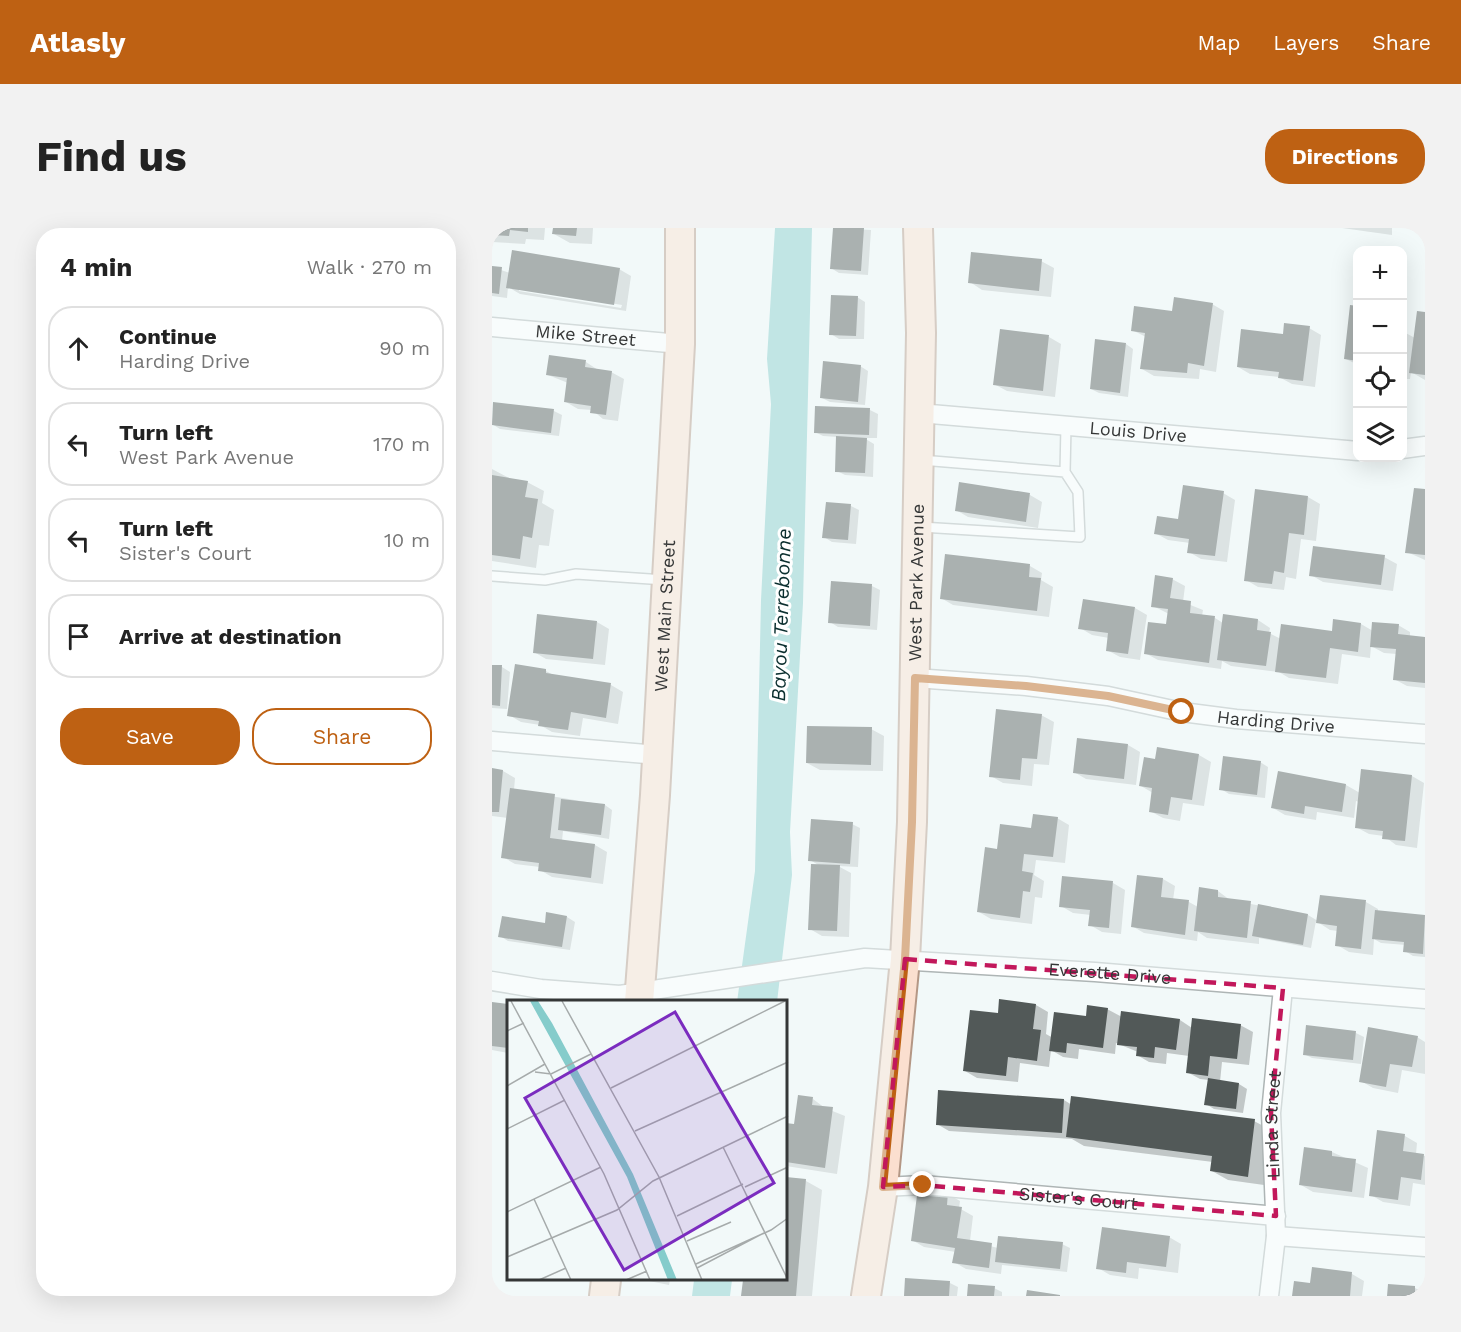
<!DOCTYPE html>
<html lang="en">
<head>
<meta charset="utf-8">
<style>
	body { margin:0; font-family:"Work Sans",sans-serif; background:#f2f2f2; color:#222 }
	.controls { position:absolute; right:18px; top:18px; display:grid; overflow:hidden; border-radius:12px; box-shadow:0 6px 24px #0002 }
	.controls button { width:54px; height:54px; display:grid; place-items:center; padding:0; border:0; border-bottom:2px solid #e0e0e0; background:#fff; color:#222; font:30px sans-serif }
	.stop { position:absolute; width:18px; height:18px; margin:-14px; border:4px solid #be6113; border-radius:50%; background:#fff }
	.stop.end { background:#be6113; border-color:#fff; box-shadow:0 2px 6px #0008 }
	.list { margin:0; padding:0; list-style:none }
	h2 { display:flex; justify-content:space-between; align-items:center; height:78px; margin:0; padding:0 24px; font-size:26px }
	h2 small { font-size:20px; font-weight:400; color:#767676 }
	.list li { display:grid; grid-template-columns:39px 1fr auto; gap:18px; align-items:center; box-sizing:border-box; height:84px; margin:0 12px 12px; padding:0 12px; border:2px solid #e0e0e0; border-radius:24px }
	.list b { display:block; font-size:22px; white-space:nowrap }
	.list p { margin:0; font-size:20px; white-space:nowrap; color:#767676 }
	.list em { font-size:20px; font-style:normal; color:#767676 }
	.actions { display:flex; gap:12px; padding:18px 24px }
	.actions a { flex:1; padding:14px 0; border:2px solid #be6113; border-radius:24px; text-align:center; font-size:21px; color:#be6113 }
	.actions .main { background:#be6113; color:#fff }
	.icon { flex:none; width:33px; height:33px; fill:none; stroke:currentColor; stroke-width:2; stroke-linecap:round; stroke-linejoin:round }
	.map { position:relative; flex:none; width:933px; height:1068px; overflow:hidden; border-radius:24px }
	header { display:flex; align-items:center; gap:36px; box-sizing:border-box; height:84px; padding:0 30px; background:#be6113; color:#fff }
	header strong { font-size:28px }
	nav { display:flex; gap:33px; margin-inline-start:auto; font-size:21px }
	.intro { display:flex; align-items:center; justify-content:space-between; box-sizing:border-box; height:144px; padding:0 36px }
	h1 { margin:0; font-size:42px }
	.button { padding:15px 27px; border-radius:24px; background:#be6113; color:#fff; font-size:21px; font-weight:700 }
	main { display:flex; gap:36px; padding:0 36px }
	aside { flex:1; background:#fff; border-radius:24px; box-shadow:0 6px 24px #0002 }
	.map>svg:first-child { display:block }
	.water { fill:#85cccb }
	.shadow { fill:#0003; fill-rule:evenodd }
	.building { fill:#525958 }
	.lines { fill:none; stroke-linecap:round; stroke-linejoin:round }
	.service-casing { stroke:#aeb5b5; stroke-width:12 }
	.minor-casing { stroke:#aeb5b5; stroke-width:21 }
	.primary-casing { stroke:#b49785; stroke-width:32 }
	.service { stroke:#fff; stroke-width:9 }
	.minor { stroke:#fff; stroke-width:18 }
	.primary { stroke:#fbdfcf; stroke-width:28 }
	.route { stroke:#be6113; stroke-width:8 }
	.marked { fill:none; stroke:#c2185b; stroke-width:4.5; stroke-dasharray:12 8; stroke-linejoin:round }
	.labels { text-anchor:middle; stroke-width:6; stroke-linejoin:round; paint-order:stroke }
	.street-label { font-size:18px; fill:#353737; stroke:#fff }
	.water-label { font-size:20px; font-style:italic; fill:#0b2f2f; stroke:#fff }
	.inset-road { fill:none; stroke:#a6abab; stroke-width:1.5 }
	.view { fill:#7b2cbf; fill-opacity:0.15; stroke:#7b2cbf; stroke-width:3 }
	.inset-edge { fill:none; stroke:#353737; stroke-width:3 }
</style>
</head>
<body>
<header>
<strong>Atlasly</strong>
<nav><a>Map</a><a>Layers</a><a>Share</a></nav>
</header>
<div class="intro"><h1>Find us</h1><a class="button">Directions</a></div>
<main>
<aside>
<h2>4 min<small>Walk · 270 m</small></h2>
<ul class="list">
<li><svg class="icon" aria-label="ahead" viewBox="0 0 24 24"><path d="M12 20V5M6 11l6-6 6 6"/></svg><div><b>Continue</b><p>Harding Drive</p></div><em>90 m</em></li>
<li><svg class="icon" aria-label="left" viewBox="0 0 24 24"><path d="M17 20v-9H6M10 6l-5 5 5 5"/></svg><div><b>Turn left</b><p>West Park Avenue</p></div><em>170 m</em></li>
<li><svg class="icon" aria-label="left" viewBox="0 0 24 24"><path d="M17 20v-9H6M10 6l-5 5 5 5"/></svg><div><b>Turn left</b><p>Sister's Court</p></div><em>10 m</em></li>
<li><svg class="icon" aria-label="arrive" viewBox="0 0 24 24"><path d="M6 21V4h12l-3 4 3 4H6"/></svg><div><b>Arrive at destination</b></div></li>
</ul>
<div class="actions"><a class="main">Save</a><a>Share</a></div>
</aside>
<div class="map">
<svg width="933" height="1068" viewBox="0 0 933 1068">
	<rect width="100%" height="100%" fill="#f2f9f9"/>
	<path class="water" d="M283,0H320L311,375L298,604L300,647L285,774H245L263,643L269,372L279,176L275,131Z
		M202,1052H240L238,1068H200Z"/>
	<path class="shadow" d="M0,0H53L52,12L34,11L33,16L0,14Z
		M62,0H101L100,16L78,15L62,6Z
		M342,0L379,2L376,47L347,45L339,40Z
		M850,0H900V7Z
		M549,33L562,40L559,69L490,62L478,54Z
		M0,39L18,45L127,41L139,48L134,83L28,66L16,59L15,70L0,68ZM27,60L130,77L129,80L27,63Z
		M365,69L373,74L372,111H347L339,106Z
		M720,76L732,83L724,144L708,141L707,151L662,148L650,141L654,109L640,102L681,85Z
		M866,80V137L854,131Z
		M933,86V152L919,144L918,151H910V103L923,110Z
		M817,100L829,107L823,159L800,156L787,149L758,146L746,139L792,108Z
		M509,103L557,109L569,116L563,169L515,163L502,156Z
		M634,116L641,121L636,169L607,165L599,161Z
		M94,134L106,142L119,144L132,151L126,193L111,191L100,182L86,181L74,174L76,155L56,147Z
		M368,138L376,143L373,177L338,174L330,170Z
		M3,175L62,183L70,187L67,208L8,201L0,196Z
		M378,182L386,186L385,210H372L382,216L381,249L353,247L345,243L346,209L331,208L323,204Z
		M0,241L19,251L35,254L52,263L50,275L62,282L57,318L47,317L44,340L0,333Z
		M933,263V332L915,324Z
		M731,265L743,272L735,334L709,331L697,324L698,315L676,312L663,305Z
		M538,267L550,274L546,300L476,289L464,282Z
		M816,269L828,276L824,313L809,311L804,351L794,349L792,362L766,359L754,352Z
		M335,276L359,278L367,282L364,316L340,314L332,309Z
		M454,327L538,338L550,345L549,352L561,359L557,389L461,377L449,370Z
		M892,329L905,336L901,363L831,354L819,347Z
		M680,351L693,358L691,374L711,382L710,388L723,390L731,395L766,392L778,400L777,405L789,411L841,404L842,393L869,396L881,403L906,397L918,404V409L933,410V460L915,458L902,451L905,426L892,425L879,418L878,430L850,426L846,456L797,450L787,444L739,438L730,433L729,441L666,432L653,425L675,398L677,386L661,378Z
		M380,358L388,362L385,402L346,399L338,394Z
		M643,380L655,387L648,432L628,429L615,422L617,410L600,407L588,400Z
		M46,388L105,394L117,401L113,437L54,431L42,424Z
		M0,438L10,439L18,444L15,481L0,480Z
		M54,443L63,448L119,457L131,464L126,496L91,490L88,508L60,504L48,497L29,494L17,487Z
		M549,487L562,494L557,537L542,536L540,558L511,555L499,548Z
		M379,501L392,508L391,543L328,542L315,535Z
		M586,511L636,517L648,524L644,557L594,551L582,544Z
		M707,527L719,534L712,578L691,575L688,593L671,590L658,583L661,565L649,558L664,532Z
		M768,534L776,539L773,570L737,566L729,561Z
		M0,542L11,543L23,550L22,562L113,577L120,582L117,611L71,603L70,613L103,617L115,624L111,656L60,649L48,642V639L23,636L11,629L16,590L0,588Z
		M920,548L932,555L925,620L904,617L892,608L877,606L864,599L867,574L864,573L862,590L825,584L824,592L793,587L781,580L854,557L868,565Z
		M565,590L577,597L573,635L544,632L542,647L552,653L550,670L543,669L540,696L499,691L487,684L506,622L540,601Z
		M360,596L368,600L366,639L346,638L359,645L357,709L330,708L318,701L328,638L318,632Z
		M671,651L683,658L681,672L697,674L706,679L726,663L738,672L816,687L826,693L874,674L886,681V683L933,688V729L921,728L913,723L914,717L889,715L882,711L881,727L857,724L845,717L846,703L838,702L824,693L819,720L767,710V716L715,710L706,704L705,713L652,705L640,698Z
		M621,655L633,662L629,706L610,704L598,697L599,687L581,685L569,678Z
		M75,689L83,694L78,722L16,713L8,708Z
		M0,775L16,777V825L0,822Z
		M544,777L556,784L554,806L561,810L615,781L630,789V785L688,792L700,800L748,797L761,804L757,837L730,834L728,854L747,856L755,861L751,885L722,881L714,876L717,852L708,851L695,844L697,828L675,825L674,836L657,834L645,827L646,824L624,815L623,826L587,821L586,831L571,829L559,822L557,839L528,835L526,854L485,850L473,843L507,787Z
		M864,805L872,809L869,836L820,830L812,826Z
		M925,809L933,814V846L910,842L906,865L881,860L869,853Z
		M321,871L333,880L353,888L345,946L294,938V897L303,898Z
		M572,872L580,877L762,893L779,902L772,957L736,952L720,943L721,934L592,918L580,911L457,903L445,896Z
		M887,904L913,908L925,915L924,926L933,928V957L921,955L918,978L891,974L879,967Z
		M840,924L876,940L872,970L821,964L809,957Z
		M294,951L314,953L330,962L320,1068H251L252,1052H294Z
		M456,966L468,973L467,980L481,988L478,1013L506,1020L570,1016L578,1020L575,1044L510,1037L509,1046L474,1041L462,1034L464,1024L432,1019L420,1012Z
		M677,1009L689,1016L686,1045L647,1040L646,1051L618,1047L606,1040Z
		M822,1040L860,1046L872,1053L870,1068H874H801L820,1057Z
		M152,1052H178L177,1057Z
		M458,1055L466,1059L465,1068H413Z
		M897,1057L923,1060L929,1063L930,1058H933V1068H896Z
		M502,1060L510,1064V1068H477Z"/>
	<path class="building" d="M0,0H36V4L18,2L17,8L0,7Z
		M61,0H85L84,8L60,6Z
		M341,0H372L369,43L338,41Z
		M20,22L128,40L122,77L14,60Z
		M479,24L550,31L547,63L476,55Z
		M0,38L10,39L7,66L0,65Z
		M339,67L366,68L364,108L337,107Z
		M682,69L721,75L712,138L696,135L695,145L648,141L653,105L639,103L642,78L680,83Z
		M858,77L866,78V133L852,131Z
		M925,83L933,84V147L917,145Z
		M792,95L818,98L811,153L786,150L787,144L745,139L749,101L791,106Z
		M508,101L557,107L551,163L501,157Z
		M603,111L634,115L628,165L598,161Z
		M57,127L94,132L93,139L120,143L114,187L98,185L99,178L72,174L75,150L54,147Z
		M331,133L369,137L366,174L328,170Z
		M1,174L62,181L59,205L0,197Z
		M323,178L378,180L377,207L322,205Z
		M344,208L375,210L373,245L343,244Z
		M0,247L36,253L33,269L46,271L40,310L31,308L28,331L0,327Z
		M467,254L538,265L534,294L463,283Z
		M691,257L732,263L723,328L695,325L697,311L662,306L665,288L686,291Z
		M922,260L933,261V327L913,325Z
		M763,261L816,268L812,307L797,305L792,345L782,343L780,356L752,353Z
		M334,274L359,276L356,312L330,310Z
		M821,318L893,327L889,357L817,348Z
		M453,326L538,336L537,349L549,350L545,383L448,371Z
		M663,347L681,350L678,370L699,373L698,385L723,388L717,435L652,426L656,394L674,396L676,381L659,379Z
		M339,353L380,356L378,398L336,395Z
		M591,371L643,379L636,426L614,423L616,405L586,401Z
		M45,386L105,393L101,431L41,425Z
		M731,386L766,391L765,402L779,404L774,438L725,432Z
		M841,391L869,395L866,424L838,420L834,450L783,444L789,396L840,403Z
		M880,394L907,396L906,406L933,409V455L901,452L904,421L878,419Z
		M23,436L54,441V445L119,455L114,490L79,484L76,502L46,498L47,493L15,488Z
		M0,437H10L8,478L0,477Z
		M504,481L550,486L545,531L530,530L528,552L497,549Z
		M315,498L380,499L379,537L314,535Z
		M585,510L636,516L632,551L581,545Z
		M665,519L707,526L700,572L679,569L676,587L657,584L660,560L647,558L652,529L663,531Z
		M731,528L769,533L765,567L727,562Z
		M0,540L11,542L7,584H0Z
		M869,541L920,547L913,613L890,611L891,603L863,600Z
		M786,543L854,556L850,584L813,578L812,586L779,580Z
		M18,560L63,566L58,610L103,616L99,650L46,643L47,635L9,630Z
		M69,571L113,576L109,607L66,602Z
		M541,586L566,589L561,629L532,626L530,643L541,645L538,664L531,663L528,690L485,684L493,619L505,621L508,596L539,600Z
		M319,591L361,594L358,636L316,633Z
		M319,636L348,637L345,703L316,702Z
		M645,647L671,650L669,669L697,672L693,707L639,699Z
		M570,648L621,653L617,700L596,698L598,682L567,679Z
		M707,659L726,662V669L759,673L755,710L702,703Z
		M828,667L874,672L869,721L843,718L845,698L824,695Z
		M766,676L816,686L811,717L760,708Z
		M883,682L933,687L931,726L911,724L912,714L880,711Z
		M54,684L75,688L70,719L6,709L10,688L53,695Z
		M507,771L544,776L541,801L549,802L545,833L516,829L514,848L471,843L478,782L506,785Z
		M0,774L16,776V820L0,818Z
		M595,777L616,780L611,820L575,815L574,825L557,823L562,784L594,788Z
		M629,783L688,791L684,822L663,819L662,830L644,828L645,819L625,817Z
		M700,790L749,796L745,831L718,828L716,848L694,845Z
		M814,797L864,803L861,832L811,827Z
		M876,799L926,808L920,839L898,836L894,859L867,854Z
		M716,850L747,855L744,881L712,877Z
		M446,862L572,871L570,905L444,897Z
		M306,867L321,869L320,877L341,879L333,940L294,934V895L302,896Z
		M579,868L763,891L756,949L718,943L720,928L574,909Z
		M885,902L913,906L911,923L932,926L929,952L909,949L906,972L877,968Z
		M812,919L840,923V928L864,931L860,964L807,957Z
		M294,949L314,951L304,1068H249L251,1052H294Z
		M426,960L456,964L455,977L470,979L465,1010L500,1015L497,1040L460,1035L463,1020L419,1013Z
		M610,999L678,1008L674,1039L635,1034L634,1045L604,1041Z
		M506,1008L571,1014L568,1041L503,1034Z
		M820,1039L860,1044L858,1068H800L802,1053L818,1055Z
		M413,1050L458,1053L457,1068H412Z
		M476,1056L503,1058L502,1068H475Z
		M896,1056L923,1058V1068H895Z
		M535,1062L568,1067V1068H534Z"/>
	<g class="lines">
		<defs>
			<path id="service" d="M429,232L573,244L574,198
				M429,299L588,309L586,264L573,244
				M0,348L53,352L84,346L173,352"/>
			<g id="minor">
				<path id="s1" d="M0,99L188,116"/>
				<path id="s2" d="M427,185L866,223"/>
				<path d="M910,221L933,218"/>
				<path id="s3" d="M423,450L534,458L616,468L690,484L744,491L933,506"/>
				<path d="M0,513L166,527"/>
				<path id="s4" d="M0,753L49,761L128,767L373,730L603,744L933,771"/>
				<path id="s5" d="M391,959L431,957L784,988"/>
				<path d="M784,1008L933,1019"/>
				<path id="s6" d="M777,1068L784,1008L779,885L791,760"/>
			</g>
			<g id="primary">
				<path id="s7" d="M147,774L163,567L188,116V0"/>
				<path d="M112,1068L114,1052"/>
				<path id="s8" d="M374,1068L391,959L413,731L420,594L429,105L426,0"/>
			</g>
		</defs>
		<use href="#service" class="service-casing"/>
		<use href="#minor" class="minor-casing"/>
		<use href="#primary" class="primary-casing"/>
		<use href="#service" class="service"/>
		<use href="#minor" class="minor"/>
		<use href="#primary" class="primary"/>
	</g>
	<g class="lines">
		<path class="route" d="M431,957L391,959L413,731L420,594L423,450L534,458L616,468L690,484"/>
	</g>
	<path d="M0 0H933V1068H0ZM413,731L791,760L779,885L784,988L431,957L391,959Z" fill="#f2f9f9" fill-opacity=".55" fill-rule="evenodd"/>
	<path class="marked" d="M413,731L791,760L779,885L784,988L431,957L391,959Z"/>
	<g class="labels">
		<g class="street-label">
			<text dy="6" stroke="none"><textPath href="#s1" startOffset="94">Mike Street</textPath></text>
			<text dy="6" stroke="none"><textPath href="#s2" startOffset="220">Louis Drive</textPath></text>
			<text dy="6" stroke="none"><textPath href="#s8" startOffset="716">West Park Avenue</textPath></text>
			<text dy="6" stroke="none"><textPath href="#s7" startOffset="387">West Main Street</textPath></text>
			<text dy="6" stroke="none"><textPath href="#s3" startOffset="364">Harding Drive</textPath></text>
			<text dy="6" stroke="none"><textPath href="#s4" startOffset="622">Everette Drive</textPath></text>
			<text dy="6" stroke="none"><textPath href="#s6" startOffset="172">Linda Street</textPath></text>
			<text dy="6" stroke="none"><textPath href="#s5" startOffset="196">Sister's Court</textPath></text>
		</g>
		<g class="water-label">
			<text transform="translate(289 387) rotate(-88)" y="7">Bayou Terrebonne</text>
		</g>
	</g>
	<g transform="translate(15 772)">
		<rect width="280" height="280" fill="#f2f9f9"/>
		<path d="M23,1H31L45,23L126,174L170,280H161L120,177Z" fill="#85cccb"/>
		<path class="inset-road" d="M4,1L97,174L143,280M55,1L152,177L195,280M0,31L17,23M28,72L44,74L84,54M0,86L38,64M104,88L278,1M0,129L58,100M128,131L281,62M216,147L280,278M238,187L281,167M27,199L64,280M0,212L94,167M170,216L236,184M180,241L224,222M0,257L110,210L146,181L281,116M189,264L264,230L281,218M190,268L257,233M32,280L59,268M119,280L140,271"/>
		<path class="view" d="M168,12L267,183L117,270L18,98Z"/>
		<rect width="280" height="280" class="inset-edge"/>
	</g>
</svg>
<div class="controls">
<button>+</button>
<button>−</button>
<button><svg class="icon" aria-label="locate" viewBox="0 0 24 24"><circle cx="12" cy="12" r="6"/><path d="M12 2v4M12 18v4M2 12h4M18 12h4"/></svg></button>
<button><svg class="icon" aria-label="layers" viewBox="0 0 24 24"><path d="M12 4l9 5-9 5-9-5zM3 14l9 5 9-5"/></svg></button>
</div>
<div class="stop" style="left:690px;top:484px"></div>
<div class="stop end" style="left:431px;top:957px"></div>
</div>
</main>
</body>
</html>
